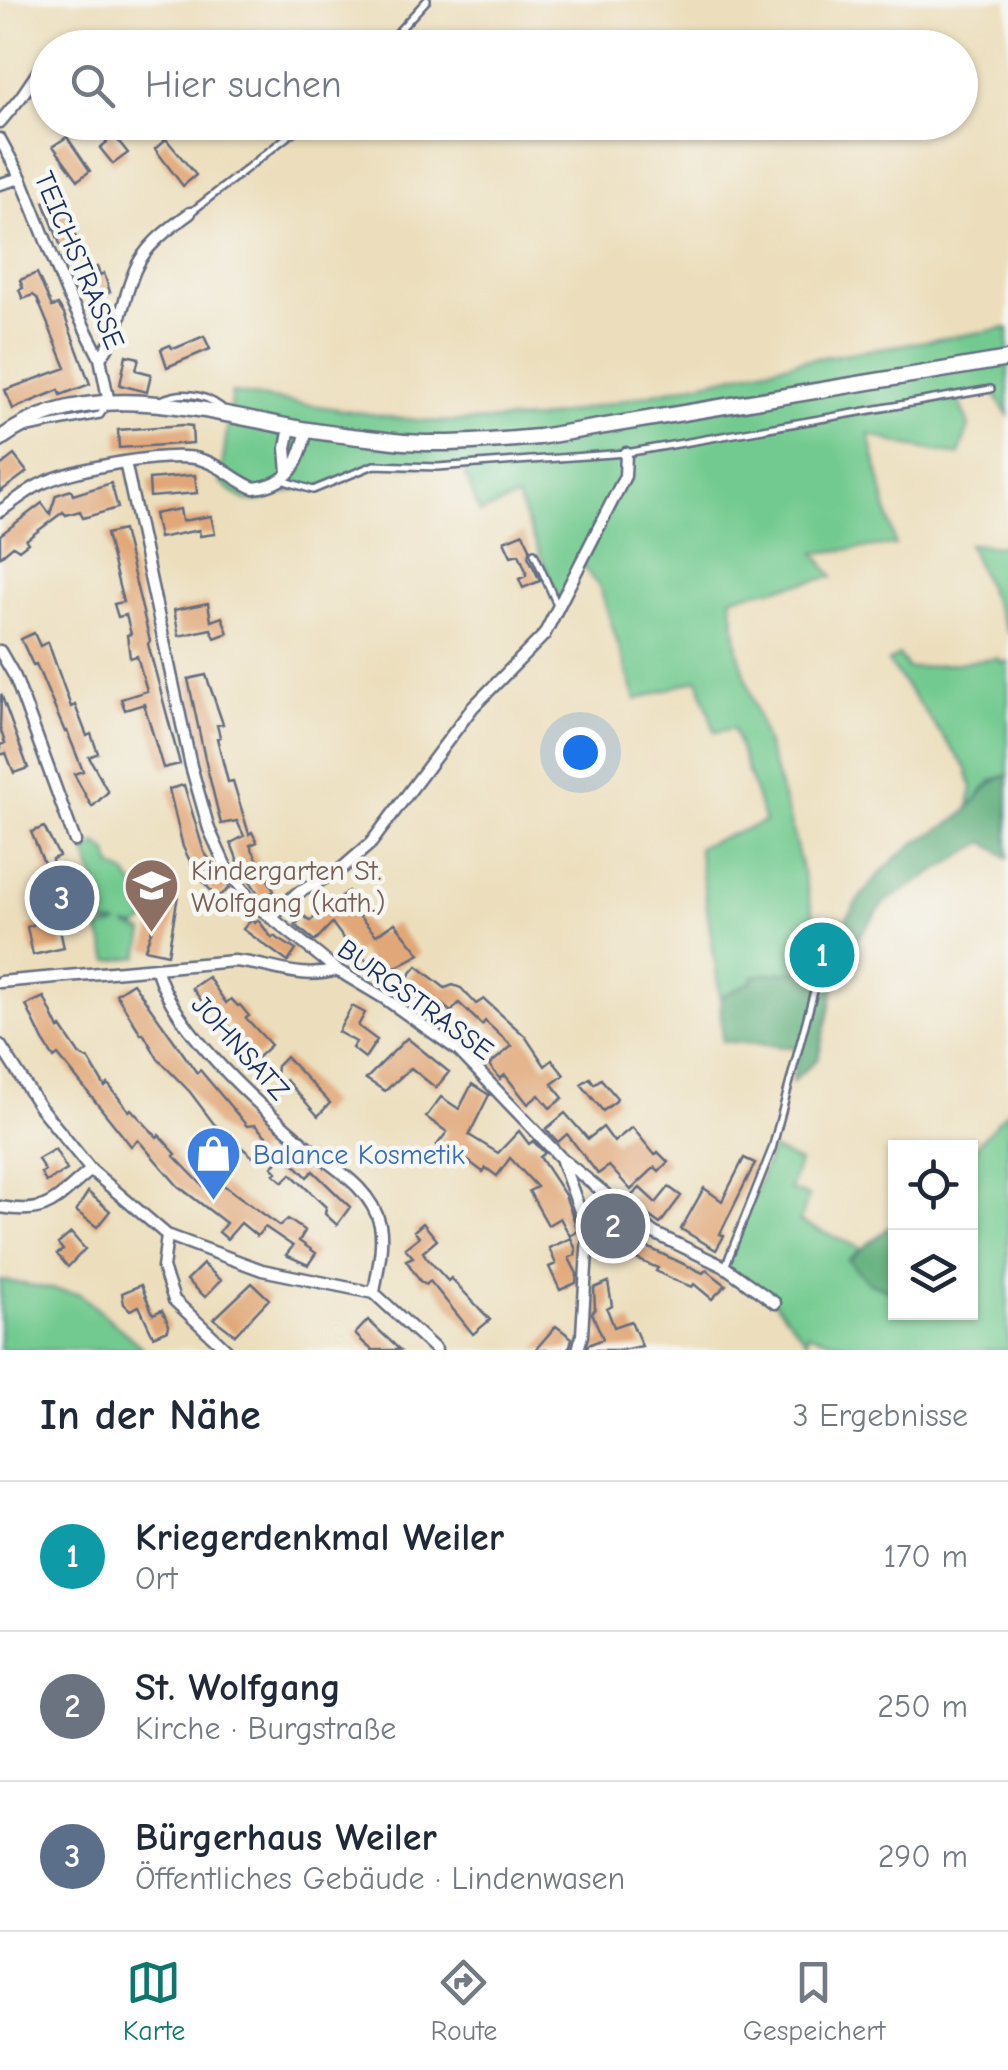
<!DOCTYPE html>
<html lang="de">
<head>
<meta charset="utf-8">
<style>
	body { margin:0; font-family:"Comic Neue",sans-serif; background:#f2f2f3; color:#1f2937 }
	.controls { position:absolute; right:30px; bottom:30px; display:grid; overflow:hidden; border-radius:0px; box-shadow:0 2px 8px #0004 }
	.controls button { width:90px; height:90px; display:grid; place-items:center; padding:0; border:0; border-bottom:2px solid #e0e1e3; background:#fff; color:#1f2937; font:50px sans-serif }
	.you { position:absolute; left:580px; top:752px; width:35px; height:35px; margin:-25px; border:8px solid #fff; border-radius:50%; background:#1a73e8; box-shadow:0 0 0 15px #1a73e833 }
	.badge { display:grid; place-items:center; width:65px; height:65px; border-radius:50%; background:#0f766e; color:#fff; font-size:32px; font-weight:700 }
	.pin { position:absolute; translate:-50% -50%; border:5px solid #fff; box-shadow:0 2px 10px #0006 }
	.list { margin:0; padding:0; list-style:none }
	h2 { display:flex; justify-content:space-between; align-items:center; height:130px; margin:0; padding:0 40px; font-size:42px }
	h2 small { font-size:32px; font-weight:400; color:#747a83 }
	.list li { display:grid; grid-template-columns:65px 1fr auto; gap:30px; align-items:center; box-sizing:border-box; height:150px; padding:0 40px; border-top:2px solid #e0e1e3 }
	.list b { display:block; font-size:38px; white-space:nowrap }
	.list p { margin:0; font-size:32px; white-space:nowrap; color:#747a83 }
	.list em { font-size:32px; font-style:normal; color:#747a83 }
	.icon { flex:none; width:55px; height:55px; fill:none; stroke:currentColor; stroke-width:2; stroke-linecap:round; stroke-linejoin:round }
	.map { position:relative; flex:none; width:1008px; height:1350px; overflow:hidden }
	.search { position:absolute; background:#fff; box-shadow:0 2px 8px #0004; left:30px; right:30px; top:30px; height:110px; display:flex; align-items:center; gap:25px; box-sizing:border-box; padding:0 35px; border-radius:55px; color:#747a83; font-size:38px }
	.sheet { height:580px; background:#fff }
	nav { display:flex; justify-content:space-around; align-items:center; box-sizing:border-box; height:140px; border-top:2px solid #e0e1e3; background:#fff; font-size:28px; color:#747a83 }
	nav a { display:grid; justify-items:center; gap:5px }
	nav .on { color:#0f766e }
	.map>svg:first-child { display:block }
	.green { fill:#73ca90; stroke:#477c77; stroke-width:2.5 }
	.forest { fill:#5eae7a; stroke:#3c6e6c; stroke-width:2.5 }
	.building { fill:#e1a778 }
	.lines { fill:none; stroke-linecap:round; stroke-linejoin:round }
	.service-casing { stroke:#646c7f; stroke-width:10 }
	.minor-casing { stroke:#646c7f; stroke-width:15 }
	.secondary-casing { stroke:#646c7f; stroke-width:19 }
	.service { stroke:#fff; stroke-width:5 }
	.minor { stroke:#fff; stroke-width:10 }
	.secondary { stroke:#fff; stroke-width:14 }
	.labels { text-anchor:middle; stroke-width:9; stroke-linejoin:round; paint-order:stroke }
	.street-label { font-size:28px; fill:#1b2f5e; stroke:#f6f6f2 }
	.education-label { font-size:28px; fill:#785e54; stroke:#f6f6f2; text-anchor:start }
	.shop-label { font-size:28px; fill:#366cbe; stroke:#f6f6f2; text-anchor:start }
</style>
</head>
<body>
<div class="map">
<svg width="1008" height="1350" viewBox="0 0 1008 1350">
	<rect width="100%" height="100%" fill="#f6f6f2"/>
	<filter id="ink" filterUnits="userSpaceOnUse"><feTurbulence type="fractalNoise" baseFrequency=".01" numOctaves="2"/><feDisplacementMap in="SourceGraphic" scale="20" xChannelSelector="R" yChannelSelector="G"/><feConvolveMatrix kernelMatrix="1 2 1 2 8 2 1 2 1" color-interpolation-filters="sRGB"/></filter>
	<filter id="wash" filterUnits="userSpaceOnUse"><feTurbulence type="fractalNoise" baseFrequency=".0048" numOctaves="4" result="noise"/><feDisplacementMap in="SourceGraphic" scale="40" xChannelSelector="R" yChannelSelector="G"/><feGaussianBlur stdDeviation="2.25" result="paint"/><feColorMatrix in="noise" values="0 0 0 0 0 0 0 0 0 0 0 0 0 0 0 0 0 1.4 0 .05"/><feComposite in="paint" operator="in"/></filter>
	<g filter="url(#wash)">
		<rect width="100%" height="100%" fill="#ecdebc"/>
		<path class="green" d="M1008,328V415L991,389L957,396L969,426L959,455L903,445L869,434L895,545L815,553L833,577L731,597L738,651L788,814L814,917L841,919L821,968L753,976L752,982L720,997L698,847L765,822L733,728L715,732L698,679L636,700L600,588L581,564L561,605L517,498L480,513L462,466L374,465L313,490L300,488L260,501H246L220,483L232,393L396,418L438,422L538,419L799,361Z
			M968,544L1002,546L1008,560V634Z
			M899,655L908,669L998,658L1001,663L1008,661V775L992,780L969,807L972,788L967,769L888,662Z
			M97,844L108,853L113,867L126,874L137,889L145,906L146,921L137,927L125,925L144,932L139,957L109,961L98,929L119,924L99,923V894L86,852Z
			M1008,1110V1350H863L807,1333V1341L775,1303L725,1267L772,1149L799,1162L790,1190L808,1196L800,1222L863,1249L849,1260L868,1282L895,1293L896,1312H970L971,1152Z
			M0,1280L80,1294L145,1350H0Z"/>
		<path class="forest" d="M1008,775V858L985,842L885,902L848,951L837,977L818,1058L792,1082L799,1048L722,1041L720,997L752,982L753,976L821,968C846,916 866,878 914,844C930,833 948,827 962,815C979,799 984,783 1008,775Z
			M892,1225L895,1227V1293L868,1282L848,1260Z"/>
		<g id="blocks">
			<path class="building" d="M98,122H103L128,153L113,164L100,148L107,142L96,125Z
				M67,137L90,171L78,180L53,146Z
				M166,139L196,175L183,186L155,149Z
				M60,196L88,270L97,267L100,275L104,273L110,292L99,296L94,279L76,286L44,202Z
				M37,273L52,307L58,305L64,314L90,384L61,395L59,390L13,409L5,390L66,368L37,298L33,295L23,299L19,290L23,288L20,280Z
				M204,336L210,349L167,367L161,349L170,345L172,348H176Z
				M126,355L139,358L136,370L151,374L147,392L120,385Z
				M183,425L192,426L193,443L119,448L118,430Z
				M14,455L27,472L0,492V466Z
				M195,475L197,493L150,497L149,479Z
				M111,483L118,508L83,518L80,511L66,515L63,512L26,540L28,543L19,550L13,546L0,557V535L42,503L50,514L56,495L71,490L73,495Z
				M180,509L182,521L211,516L215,534L200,536L199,530L159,538L154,514Z
				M123,530L150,641L148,644L180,764L163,768L144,704L125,710L121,699L147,691L137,656L130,658L127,635L131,634L126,615L118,617L114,604L123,602L106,534Z
				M523,533L530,548L528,556L540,581L523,588L519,579L526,576V571L519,554L511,556L504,541Z
				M208,603L211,621L222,617L228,633L215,638L211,629L179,636L174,610Z
				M34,633L40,646L48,642L71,707L75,705L87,736L91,734L98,753L89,757L108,792L92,807L74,774L83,771L67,731L65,732L36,664L33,665L21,639Z
				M206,675L223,724L217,725L220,737L217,738L228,782L233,781L249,834L252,832L257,842L250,845L274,891L261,898L239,864L231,843L244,836L237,821L221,824L205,759L188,679Z
				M1,694L28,768L14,773L6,753L0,755V745L5,743L0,728Z
				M184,785L204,852L230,888L217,898L196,873L183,847L169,789Z
				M44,827L59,856L52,859L54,880L79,879L82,913L71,914V919L58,921L64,948L33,955L27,927L37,923L36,916H46L43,876L49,875L31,832Z
				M348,891L356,903L351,907L376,935L395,923L420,954L376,978L360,950L355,954L332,923L315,941L295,925L304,916L310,921Z
				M157,892L178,895L168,954L145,949L152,929Z
				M251,920L255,923L258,920L272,938L274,936L296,950L288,962L243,929Z
				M417,966L445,988L453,985L461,988L476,1004L484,999L525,1036L545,1066L552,1060L564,1075L552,1084L563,1098L550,1108L539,1095L528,1104L505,1075L500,1079L489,1065L512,1046L485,1021L482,1025L459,1003L451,1012L428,993L421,1001L401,985Z
				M208,977L226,1003L231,999L238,1006L240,1005L249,1016L246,1018L271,1045L257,1058L208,1001L204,1004L192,988Z
				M133,983L197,1073L200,1070L247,1126L255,1125L267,1137L264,1139L268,1143L253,1157L214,1124L190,1092L158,1059L143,1033L141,1034L116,994Z
				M44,997L59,1029L61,1027L80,1055L89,1060L105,1087L108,1084L129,1111L131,1109L157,1137L159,1135L176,1154L174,1156L208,1191L213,1185L217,1188L222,1184L280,1226L288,1219L305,1231L299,1241L316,1253L308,1265L286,1255L293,1246L265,1227L257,1236L241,1223L227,1239L219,1232L226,1223L178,1186L138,1140L131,1146L58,1055L54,1058L43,1041L26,1005Z
				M352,1006L365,1013L358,1026L377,1040L365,1058L352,1048L356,1042L338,1032Z
				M407,1038L449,1072L436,1088L411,1068L385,1091L366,1079Z
				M286,1057L330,1103L318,1116L286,1080L283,1083L276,1075L277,1066Z
				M590,1078L594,1084L601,1079L617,1098L616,1101L603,1111L581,1084Z
				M472,1084L489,1095L469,1135L498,1153L519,1131L529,1144L533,1141L545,1153L540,1157L565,1195L578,1231L570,1236L560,1218L548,1225L529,1191L537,1187L510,1158L497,1176L486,1168L483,1172L467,1160L463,1165L437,1145L447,1132L426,1117L441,1097L459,1109Z
				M565,1113L588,1139L603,1127L614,1142L632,1127L655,1155L658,1152L668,1162L659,1171L655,1167L631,1190L609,1166L598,1174L567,1134L558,1142L546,1129Z
				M55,1149L67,1170L46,1182L41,1173L45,1171L38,1159Z
				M284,1154L307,1177L313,1171L350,1207L337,1225L325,1214L326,1207L291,1174L283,1182L274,1174L277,1172L272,1167Z
				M744,1158L755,1163L720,1234L724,1236L716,1250L681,1229L704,1188L722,1201Z
				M669,1187L681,1196L660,1224L627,1200L640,1188L656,1203Z
				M88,1192L110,1211L97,1227L76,1211Z
				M604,1204L629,1224L634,1241L703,1273L706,1270L726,1285L712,1299L694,1284L692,1287L674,1280L656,1271L658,1268L620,1252L611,1242L613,1240L593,1222L590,1213Z
				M423,1223L437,1240L423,1252L426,1257L448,1281L451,1278L490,1320L473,1334L430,1281L426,1285L420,1281L406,1260L413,1257L405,1248L419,1237L414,1231Z
				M71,1233L85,1249L68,1267L57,1254L63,1250L58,1244Z
				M571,1238L576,1250L575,1255L569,1258L577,1274L576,1283L560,1290L549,1267L556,1264L549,1248Z
				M203,1264L221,1280L205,1297L187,1280Z
				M608,1282L612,1306L607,1309L614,1327L631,1321L642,1346L621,1350H587L588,1345L603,1339L592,1313L595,1309L594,1288Z
				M252,1283L269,1299L235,1335L214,1319Z
				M141,1285L153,1314L162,1310L169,1325L168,1330L153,1336L139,1306L130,1310L124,1304L122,1293Z
				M368,1320L400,1350H372L364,1343L355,1334Z
				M556,1326L572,1338L570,1346L566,1350H535Z"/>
		</g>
	</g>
	<g filter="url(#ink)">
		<use href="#blocks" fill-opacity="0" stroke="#646c7f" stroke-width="2.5"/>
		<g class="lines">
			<defs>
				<path id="service" d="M383,48L427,0
					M190,213L306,122
					M161,400C181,391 203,393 221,407
					M28,429L100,415L106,406
					M282,480L313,490L374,465L438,467L626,453L991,389
					M534,553L557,605
					M725,1267L772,1149L818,976"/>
				<path id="minor" d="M0,122L21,97L48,57
					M0,139L21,178L66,291L100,358L109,403
					M0,184L21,178
					M100,358C121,332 122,300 135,270C146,244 169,229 190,213
					M125,462L191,766L209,829L227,869L253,903L337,970L384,998L459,1051L562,1159L654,1233L725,1267L775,1303
					M288,472L286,448L290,427
					M0,511C13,503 25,492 39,485C68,469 168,451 199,459C222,465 234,480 254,488C291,484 299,463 307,430
					M0,651L15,677L75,841
					M271,918L296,894L340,870L371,843L473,707L544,635L625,476L626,453
					M157,970C173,1029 256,1103 303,1143C331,1167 371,1186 380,1225C384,1246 377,1272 374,1293
					M0,982L234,961C274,964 297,981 337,970
					M0,1045L39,1106L91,1170L167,1235L262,1270L374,1293L436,1350
					M562,1161L588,1233L582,1335L578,1350
					M0,1207C50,1216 55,1199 91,1170
					M167,1235L163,1268L174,1300L227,1350"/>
				<path id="secondary" d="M0,439C85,375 201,410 296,428C328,434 361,437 394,441C441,446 492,441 539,437L1008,359"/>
			</defs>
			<use href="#service" class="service-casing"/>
			<use href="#minor" class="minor-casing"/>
			<use href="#secondary" class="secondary-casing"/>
			<use href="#service" class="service"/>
			<use href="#minor" class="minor"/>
			<use href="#secondary" class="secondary"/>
		</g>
	</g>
	<defs>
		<symbol id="school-pin" viewBox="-11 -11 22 30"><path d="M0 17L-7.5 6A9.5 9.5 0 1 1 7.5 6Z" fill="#8d6e63" stroke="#f6f6f2"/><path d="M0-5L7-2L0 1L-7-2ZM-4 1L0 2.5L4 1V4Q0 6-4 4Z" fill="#fff"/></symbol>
		<symbol id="shop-pin" viewBox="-11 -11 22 30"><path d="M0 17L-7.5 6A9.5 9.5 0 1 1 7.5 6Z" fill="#3f7fe0" stroke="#f6f6f2"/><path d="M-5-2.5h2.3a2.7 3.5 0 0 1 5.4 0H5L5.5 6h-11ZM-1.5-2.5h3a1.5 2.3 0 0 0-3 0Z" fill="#fff"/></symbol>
	</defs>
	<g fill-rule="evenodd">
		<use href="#school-pin" x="120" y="854" width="63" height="86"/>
		<use href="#shop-pin" x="182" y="1122" width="63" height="86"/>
	</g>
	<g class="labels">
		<g class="street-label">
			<text transform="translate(80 260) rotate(67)" y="10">TEICHSTRASSE</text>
			<text transform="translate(416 999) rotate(36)" y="10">BURGSTRASSE</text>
			<text transform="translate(241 1047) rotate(48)" y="10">JOHNSATZ</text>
		</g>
		<g class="education-label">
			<text x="191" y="880">Kindergarten St.<tspan x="191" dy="32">Wolfgang (kath.)</tspan></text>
		</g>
		<g class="shop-label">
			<text x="253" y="1164">Balance Kosmetik</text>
		</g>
	</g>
</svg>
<div class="controls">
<button><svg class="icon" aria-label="locate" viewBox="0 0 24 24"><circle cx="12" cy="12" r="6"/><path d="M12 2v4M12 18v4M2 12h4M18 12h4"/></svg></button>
<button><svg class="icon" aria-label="layers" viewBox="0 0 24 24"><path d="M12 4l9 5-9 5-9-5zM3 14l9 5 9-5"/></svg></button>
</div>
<div class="you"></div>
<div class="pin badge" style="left:822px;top:955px;background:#0f9aa8">1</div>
<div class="pin badge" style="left:613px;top:1226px;background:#6b7280">2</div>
<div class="pin badge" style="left:62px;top:898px;background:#5c6f8a">3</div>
<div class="search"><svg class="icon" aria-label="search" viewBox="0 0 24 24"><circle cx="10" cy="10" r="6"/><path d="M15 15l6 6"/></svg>Hier suchen</div>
</div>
<section class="sheet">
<h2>In der Nähe<small>3 Ergebnisse</small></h2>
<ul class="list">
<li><span class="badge" style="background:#0f9aa8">1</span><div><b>Kriegerdenkmal Weiler</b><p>Ort</p></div><em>170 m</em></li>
<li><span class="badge" style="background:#6b7280">2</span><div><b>St. Wolfgang</b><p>Kirche · Burgstraße</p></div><em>250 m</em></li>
<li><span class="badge" style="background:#5c6f8a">3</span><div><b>Bürgerhaus Weiler</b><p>Öffentliches Gebäude · Lindenwasen</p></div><em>290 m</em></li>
</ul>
</section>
<nav>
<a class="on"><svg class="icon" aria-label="map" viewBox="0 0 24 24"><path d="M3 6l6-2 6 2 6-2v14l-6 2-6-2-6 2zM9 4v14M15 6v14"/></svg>Karte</a>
<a><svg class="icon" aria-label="directions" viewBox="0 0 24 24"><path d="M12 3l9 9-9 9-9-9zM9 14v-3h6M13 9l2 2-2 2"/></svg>Route</a>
<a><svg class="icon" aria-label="saved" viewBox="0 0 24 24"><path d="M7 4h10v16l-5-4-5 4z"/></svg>Gespeichert</a>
</nav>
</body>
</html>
